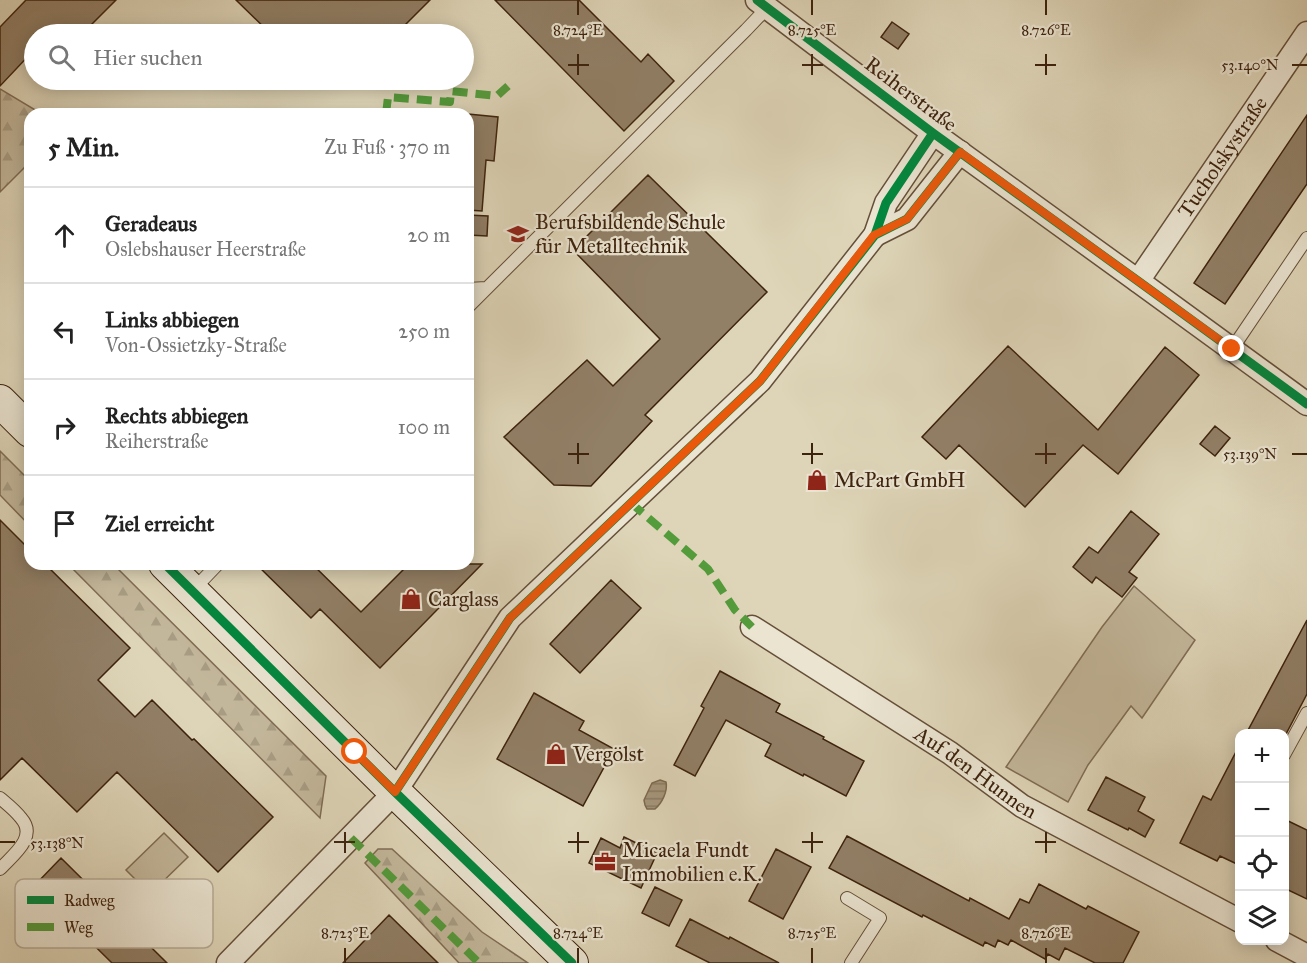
<!DOCTYPE html>
<html lang="de">
<head>
<meta charset="utf-8">
<style>
	body { margin:0; font-family:"IM FELL Great Primer",serif; background:#f6f6f6; color:#222 }
	.controls { position:absolute; right:18px; bottom:18px; display:grid; overflow:hidden; border-radius:12px; box-shadow:0 3px 15px #0003 }
	.controls button { width:54px; height:54px; display:grid; place-items:center; padding:0; border:0; border-bottom:2px solid #e0e0e0; background:#fff; color:#222; font:30px sans-serif }
	.stop { position:absolute; width:18px; height:18px; margin:-14px; border:4px solid #ea580c; border-radius:50%; background:#fff }
	.stop.end { background:#ea580c; border-color:#fff; box-shadow:0 2px 6px #0008 }
	.list { margin:0; padding:0; list-style:none }
	h2 { display:flex; justify-content:space-between; align-items:center; height:78px; margin:0; padding:0 24px; font-size:26px }
	h2 small { font-size:20px; font-weight:400; color:#767676 }
	.list li { display:grid; grid-template-columns:39px 1fr auto; gap:18px; align-items:center; box-sizing:border-box; height:96px; padding:0 24px; border-top:2px solid #e0e0e0 }
	.list b { display:block; font-size:22px; white-space:nowrap }
	.list p { margin:0; font-size:20px; white-space:nowrap; color:#767676 }
	.list em { font-size:20px; font-style:normal; color:#767676 }
	.icon { flex:none; width:33px; height:33px; fill:none; stroke:currentColor; stroke-width:2; stroke-linecap:round; stroke-linejoin:round }
	.map { position:relative; flex:none; width:1307px; height:963px; overflow:hidden }
	.search { position:absolute; background:#fff; box-shadow:0 3px 15px #0003; left:24px; top:24px; width:450px; height:66px; display:flex; align-items:center; gap:15px; box-sizing:border-box; padding:0 21px; border-radius:33px; color:#767676; font-size:22px }
	.panel { position:absolute; background:#fff; box-shadow:0 3px 15px #0003; left:24px; top:108px; width:450px; height:462px; border-radius:18px }
	.map>svg:first-child { display:block }
	.green { fill:#c3b79b; stroke:#806c54; stroke-width:1.5 }
	.forest { fill:url(#forest-firs); stroke:#806c54; stroke-width:1.5 }
	.water { fill:url(#water-rules); stroke:#7d6951; stroke-width:1.5 }
	.building { fill:#917f66; stroke:#3d220d; stroke-width:1.5 }
	.lines { fill:none; stroke-linecap:round; stroke-linejoin:round }
	.service-casing { stroke:#654f38; stroke-width:14 }
	.minor-casing { stroke:#654f38; stroke-width:25 }
	.secondary-casing { stroke:#3d220d; stroke-width:34 }
	.service { stroke:#eae4d1; stroke-width:12 }
	.minor { stroke:#eae4d1; stroke-width:22 }
	.secondary { stroke:#eae4d1; stroke-width:32 }
	.quiet { stroke:#539b3b; stroke-width:8; stroke-dasharray:15 8; stroke-linecap:butt }
	.cycleway-casing { stroke:#eae4d1; stroke-width:13 }
	.cycleway { stroke:#00873e; stroke-width:9 }
	.route { stroke:#ea580c; stroke-width:8 }
	.ticks { fill:none; stroke:#3d220d; stroke-width:2 }
	.labels { text-anchor:middle; stroke-width:4.5; stroke-linejoin:round; paint-order:stroke }
	.street-label { font-size:21px; fill:#3d220d; stroke:#eae4d1 }
	.poi-label { font-size:21px; fill:#3d220d; stroke:#eae4d1; text-anchor:start }
	.key { fill:#eae4d1; stroke:#b6aa96; stroke-width:1.5 }
	.key-label { font-size:16px; fill:#3d220d }
	.ticks-label { font-size:15px; text-anchor:middle; fill:#3d220d; stroke:#eae4d1; stroke-width:4.5; stroke-linejoin:round; paint-order:stroke }
</style>
</head>
<body>
<div class="map">
<svg width="1307" height="963" viewBox="0 0 1307 963">
	<defs>
		<pattern id="forest-firs" width="22" height="20" patternUnits="userSpaceOnUse" patternTransform="scale(1.5)"><rect width="22" height="20" fill="#c3b79b"/><path d="M5 1l3.5 6h-7zM16 11l3.5 6h-7z" fill="#a89d84"/></pattern>
		<pattern id="water-rules" width="6" height="5" patternUnits="userSpaceOnUse" patternTransform="scale(1.5)"><rect width="6" height="5" fill="#a7987e"/><path d="M0 2.5h6" fill="none" stroke="#897c66"/></pattern>
	</defs>
	<rect width="100%" height="100%" fill="#ded5b8"/>
	<filter id="stains"><feTurbulence type="fractalNoise" baseFrequency=".00333" numOctaves="4"/><feColorMatrix values="0 0 0 0 .2 0 0 0 0 .09 0 0 0 0 .02 0 0 0 .5 -.17"/></filter>
	<radialGradient id="worn" r=".72"><stop offset=".6" stop-color="#630" stop-opacity="0"/><stop offset="1" stop-color="#630" stop-opacity=".3"/></radialGradient>
	<path class="green" d="M1134,586L1195,640L1142,718L1131,706L1088,765L1068,802L1006,767L1102,627Z
		M164,833L188,857L150,894L126,870Z"/>
	<path class="forest" d="M0,89L42,114H30V162L0,192Z
		M0,451L30,481V526L0,495Z
		M68,564H113L326,776L320,818Z
		M378,849H392L482,932L528,963H459L365,863Z"/>
	<path class="water" d="M660,780L666,782C668,791 662,803 655,809H647L645,805L644,800L652,783Z"/>
	<path class="building" d="M26,0H116L82,34H34V50L0,86V27Z
		M236,0H430L396,34H271Z
		M495,0H579L641,62L648,54L674,81L624,131Z
		M892,22L909,34L898,49L881,37Z
		M468,114L498,117L494,161L486,160L482,211L468,210Z
		M1307,115V184L1225,304L1194,283Z
		M648,175L767,292L645,415L652,421L591,486L554,485L504,437L587,360L613,386L660,339L573,250Z
		M468,215L488,216L487,236L468,235Z
		M1008,346L1098,430L1165,347L1199,375L1118,474L1083,445L1025,507L959,445L946,459L922,437Z
		M1215,426L1230,438L1215,456L1200,444Z
		M1131,511L1159,534L1129,572L1137,578L1122,597L1096,577L1092,583L1073,567L1089,547L1098,553Z
		M0,520L30,550V564H45L130,648L98,680L135,717L152,700L192,740L194,739L273,817L218,872L117,772L77,812L22,758L0,780Z
		M256,564H312L361,612L409,564H482L380,668L320,609L311,618Z
		M611,580L641,608L580,673L550,644Z
		M1307,620V694L1286,734H1246Z
		M720,671L780,704L776,712L824,737L823,739L864,761L846,796L804,774L803,776L765,756L771,744L726,720L695,776L674,765L704,708L701,706Z
		M534,693L584,721L579,730L614,749L583,806L497,759Z
		M1239,746V865L1220,856L1217,861L1180,843L1203,796L1211,800Z
		M1106,777L1145,797L1138,811L1154,820L1145,837L1129,828L1128,830L1088,810Z
		M1284,819L1307,830V899L1284,888Z
		M847,836L969,901L970,898L1009,919L1020,899L1029,903L1039,884L1086,909L1088,906L1139,932L1123,963H1095L1065,948L1059,960L1048,954L1045,959L1011,940L1008,945L998,940L995,947L985,942L983,946L923,915L922,917L829,868Z
		M624,837L657,853L641,888L589,863L601,838L620,848Z
		M776,849L811,867L783,919L749,901Z
		M61,858L167,963H112L34,886Z
		M655,887L682,900L669,926L642,913Z
		M389,915L438,963H343Z
		M690,919L729,939L730,937L779,963H710L676,946Z"/>
	<g class="lines">
		<defs>
			<path id="service" d="M468,289L486,288
				M468,307L746,30L767,8
				M1232,349L1307,238
				M193,590L218,564
				M1284,755L1307,713
				M0,798C7,804 15,810 21,818C38,837 13,855 0,869
				M847,898L880,918L851,963"/>
			<g id="minor">
				<path d="M757,0L933,133L1138,281L1307,404"/>
				<path d="M875,235L907,219L960,152"/>
				<path id="s1" d="M1138,281L1307,33"/>
				<path id="s2" d="M752,627L950,753L1022,806L1240,921"/>
				<path d="M1277,940L1307,956"/>
				<path d="M228,963L395,792L510,618L631,503L760,381L875,235L886,203L933,133"/>
			</g>
			<path id="secondary" d="M0,401L30,431
				M165,564L395,792L572,963"/>
		</defs>
		<use href="#service" class="service-casing"/>
		<use href="#minor" class="minor-casing"/>
		<use href="#secondary" class="secondary-casing"/>
		<use href="#service" class="service"/>
		<use href="#minor" class="minor"/>
		<use href="#secondary" class="secondary"/>
		<path class="quiet" d="M386,114L388,97L450,102L451,91L497,96L508,86
			M631,503L708,569L735,610L752,627
			M351,838L479,963"/>
		<defs>
			<path id="cycleway" d="M757,0L933,133L1138,281L1307,404
				M875,235L907,219L960,152
				M165,564L395,792L572,963
				M395,792L510,618L631,503L760,381L875,235L886,203L933,133"/>
		</defs>
		<use href="#cycleway" class="cycleway-casing"/>
		<use href="#cycleway" class="cycleway"/>
	</g>
	<g class="lines">
		<path class="route" d="M355,752L395,792L510,618L631,503L760,381L874,235L907,219L960,152L1232,349"/>
	</g>
	<path class="ticks" d="M578,0V15M812,0V15M1046,0V15M578,54V75M812,54V75M1046,54V75M568,65H589M802,65H823M1035,65H1056M1292,65H1307M578,443V464M812,443V464M1046,443V464M568,454H589M802,454H823M1035,454H1056M1292,454H1307M345,832V853M578,832V853M812,832V853M1046,832V853M0,842H15M334,842H355M568,842H589M802,842H823M1035,842H1056M345,948V963M578,948V963M812,948V963M1046,948V963"/>
	<defs>
		<symbol id="school-bare" viewBox="-9 -9 18 18"><path d="M0-5L7-2L0 1L-7-2ZM-4 1L0 2.5L4 1V4Q0 6-4 4Z" fill="#8f2418" stroke="#eae4d1" stroke-width="2.5" paint-order="stroke"/></symbol>
		<symbol id="shop-bare" viewBox="-9 -9 18 18"><path d="M-5-2.5h2.3a2.7 3.5 0 0 1 5.4 0H5L5.5 6h-11ZM-1.5-2.5h3a1.5 2.3 0 0 0-3 0Z" fill="#8f2418" stroke="#eae4d1" stroke-width="2.5" paint-order="stroke"/></symbol>
		<symbol id="office-bare" viewBox="-9 -9 18 18"><path d="M-6-3h4V-5.5h4V-3h4V5H-6ZM-1-4.5V-3h2v-1.5ZM-6 0V1H6V0Z" fill="#8f2418" stroke="#eae4d1" stroke-width="2.5" paint-order="stroke"/></symbol>
	</defs>
	<g fill-rule="evenodd">
		<use href="#school-bare" x="503" y="219" width="30" height="30"/>
		<use href="#shop-bare" x="802" y="465" width="30" height="30"/>
		<use href="#shop-bare" x="396" y="584" width="30" height="30"/>
		<use href="#shop-bare" x="541" y="739" width="30" height="30"/>
		<use href="#office-bare" x="590" y="847" width="30" height="30"/>
	</g>
	<g class="labels">
		<g class="street-label">
			<text transform="translate(911 94) rotate(37)" y="7">Reiherstraße</text>
			<text dy="7" stroke="none"><textPath href="#s1" startOffset="150">Tucholskystraße</textPath></text>
			<text dy="7" stroke="none"><textPath href="#s2" startOffset="267">Auf den Hunnen</textPath></text>
		</g>
		<g class="poi-label">
			<text x="535" y="229">Berufsbildende Schule<tspan x="535" dy="24">für Metalltechnik</tspan></text>
			<text x="834" y="487">McPart GmbH</text>
			<text x="428" y="606">Carglass</text>
			<text x="573" y="761">Vergölst</text>
			<text x="622" y="857">Micaela Fundt<tspan x="622" dy="24">Immobilien e.K.</tspan></text>
		</g>
	</g>
	<rect x="15" y="879" width="198" height="69" rx="9" class="key"/>
	<rect x="27" y="896" width="27" height="8" fill="#00873e"/>
	<rect x="27" y="923" width="27" height="8" fill="#539b3b"/>
	<g class="key-label">
		<text x="64" y="906">Radweg</text>
		<text x="64" y="933">Weg</text>
	</g>
	<g class="ticks-label">
		<text x="578" y="35">8.724°E</text>
		<text x="812" y="35">8.725°E</text>
		<text x="1046" y="35">8.726°E</text>
		<text x="1250" y="70">53.140°N</text>
		<text x="1250" y="459">53.139°N</text>
		<text x="57" y="848">53.138°N</text>
		<text x="345" y="938">8.723°E</text>
		<text x="578" y="938">8.724°E</text>
		<text x="812" y="938">8.725°E</text>
		<text x="1046" y="938">8.726°E</text>
	</g>
	<rect width="100%" height="100%" filter="url(#stains)"/>
	<rect width="100%" height="100%" fill="url(#worn)"/>
</svg>
<div class="controls">
<button>+</button>
<button>−</button>
<button><svg class="icon" aria-label="locate" viewBox="0 0 24 24"><circle cx="12" cy="12" r="6"/><path d="M12 2v4M12 18v4M2 12h4M18 12h4"/></svg></button>
<button><svg class="icon" aria-label="layers" viewBox="0 0 24 24"><path d="M12 4l9 5-9 5-9-5zM3 14l9 5 9-5"/></svg></button>
</div>
<div class="stop" style="left:355px;top:752px"></div>
<div class="stop end" style="left:1232px;top:349px"></div>
<div class="search"><svg class="icon" aria-label="search" viewBox="0 0 24 24"><circle cx="10" cy="10" r="6"/><path d="M15 15l6 6"/></svg>Hier suchen</div>
<section class="panel">
<h2>5 Min.<small>Zu Fuß · 370 m</small></h2>
<ul class="list">
<li><svg class="icon" aria-label="ahead" viewBox="0 0 24 24"><path d="M12 20V5M6 11l6-6 6 6"/></svg><div><b>Geradeaus</b><p>Oslebshauser Heerstraße</p></div><em>20 m</em></li>
<li><svg class="icon" aria-label="left" viewBox="0 0 24 24"><path d="M17 20v-9H6M10 6l-5 5 5 5"/></svg><div><b>Links abbiegen</b><p>Von-Ossietzky-Straße</p></div><em>250 m</em></li>
<li><svg class="icon" aria-label="right" viewBox="0 0 24 24"><path d="M7 20v-9h11M14 6l5 5-5 5"/></svg><div><b>Rechts abbiegen</b><p>Reiherstraße</p></div><em>100 m</em></li>
<li><svg class="icon" aria-label="arrive" viewBox="0 0 24 24"><path d="M6 21V4h12l-3 4 3 4H6"/></svg><div><b>Ziel erreicht</b></div></li>
</ul>
</section>
</div>
</body>
</html>
